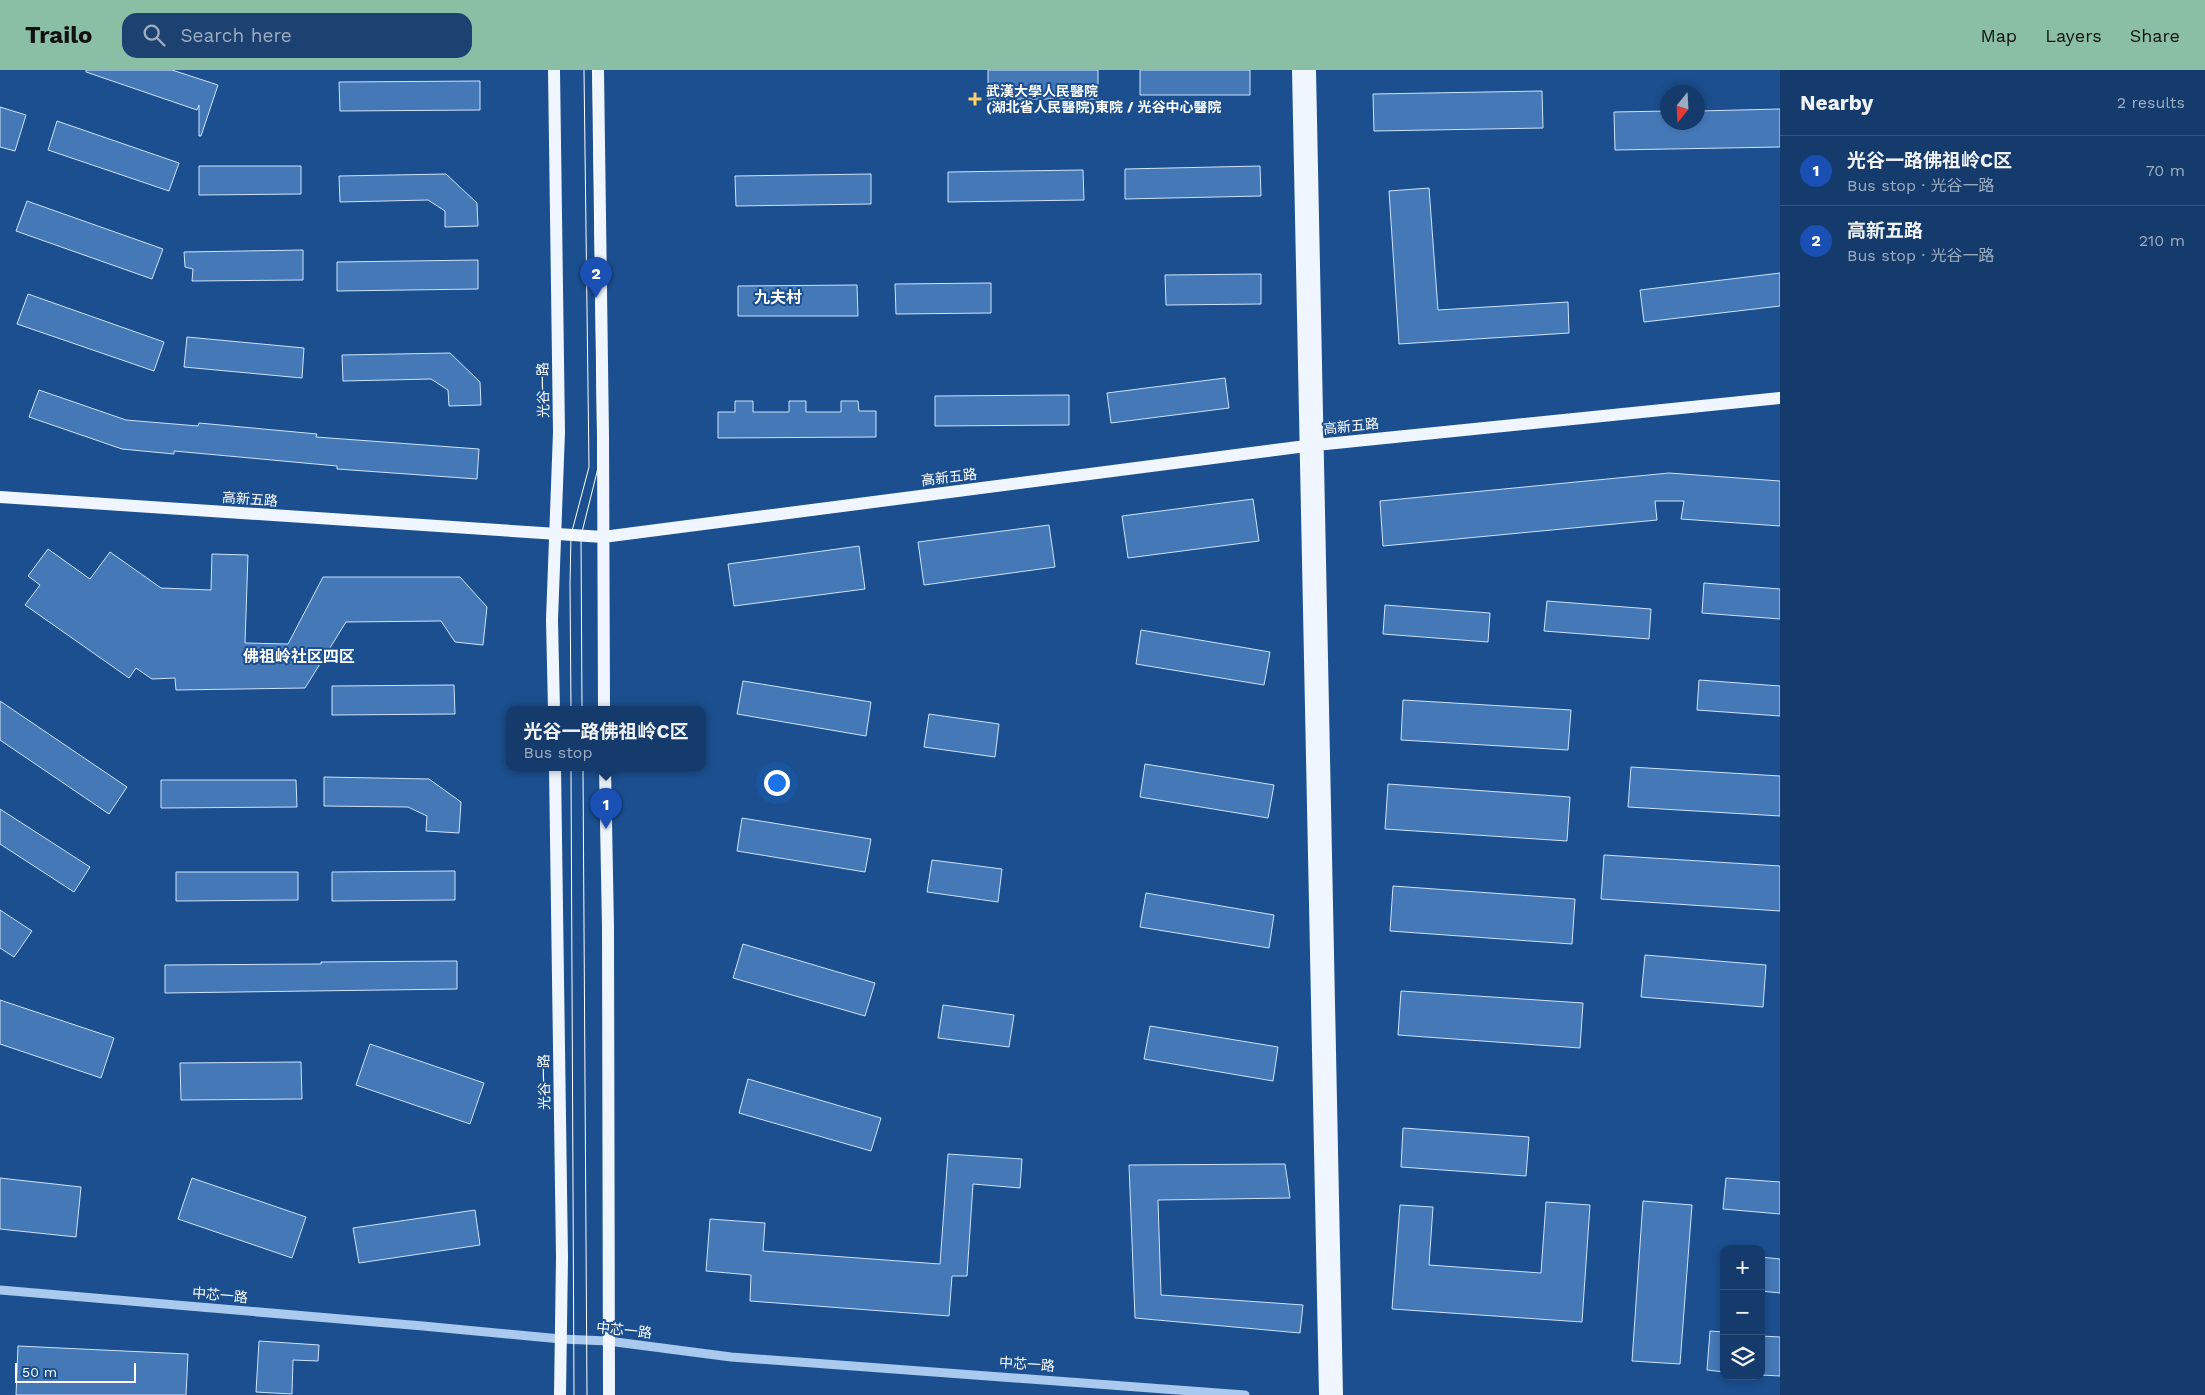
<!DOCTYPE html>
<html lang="en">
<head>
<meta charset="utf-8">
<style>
	body { margin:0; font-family:"Work Sans","Noto Sans SC",sans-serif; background:#1d4271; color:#f1f3f6 }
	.controls { position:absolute; right:15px; bottom:15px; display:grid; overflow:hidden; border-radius:10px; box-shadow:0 2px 8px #0003 }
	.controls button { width:45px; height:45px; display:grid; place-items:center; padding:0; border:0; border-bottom:1px solid #33557e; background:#143b6b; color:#f1f3f6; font:25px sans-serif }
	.compass { position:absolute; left:1660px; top:15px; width:45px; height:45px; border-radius:50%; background:#143b6b; box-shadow:0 2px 8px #0003; rotate:198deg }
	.scale { position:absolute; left:15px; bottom:12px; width:121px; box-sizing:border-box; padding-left:5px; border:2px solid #fff; border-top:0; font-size:14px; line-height:18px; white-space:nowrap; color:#fff; -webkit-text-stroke:4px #1b4f8f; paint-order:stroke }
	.you { position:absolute; left:776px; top:712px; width:18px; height:18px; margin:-12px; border:4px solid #fff; border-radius:50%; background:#1a73e8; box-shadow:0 0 0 8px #1a73e833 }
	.badge { display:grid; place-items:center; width:32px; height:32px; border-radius:50%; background:#8abfa5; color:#fff; font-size:16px; font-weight:700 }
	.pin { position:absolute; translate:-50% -41px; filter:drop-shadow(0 1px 2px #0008) }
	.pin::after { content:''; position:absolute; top:26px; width:18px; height:15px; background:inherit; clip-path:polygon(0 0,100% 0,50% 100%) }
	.popup { position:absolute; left:506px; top:636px; width:200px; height:65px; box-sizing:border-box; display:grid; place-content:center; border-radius:10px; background:#143b6b; filter:drop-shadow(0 1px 4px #0005); font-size:16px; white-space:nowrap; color:#9dadc1 }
	.popup b { font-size:19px; color:#f1f3f6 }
	.popup::after { content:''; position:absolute; left:50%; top:100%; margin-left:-10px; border:10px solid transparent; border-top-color:#143b6b }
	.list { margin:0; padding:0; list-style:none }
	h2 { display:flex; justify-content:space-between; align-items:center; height:65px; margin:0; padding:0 20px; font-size:21px }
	h2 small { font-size:16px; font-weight:400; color:#9dadc1 }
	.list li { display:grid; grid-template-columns:32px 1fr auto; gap:15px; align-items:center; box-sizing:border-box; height:70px; padding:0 20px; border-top:1px solid #33557e }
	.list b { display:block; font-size:19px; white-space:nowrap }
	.list p { margin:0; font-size:16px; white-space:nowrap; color:#9dadc1 }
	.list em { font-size:16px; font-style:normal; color:#9dadc1 }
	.icon { flex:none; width:28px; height:28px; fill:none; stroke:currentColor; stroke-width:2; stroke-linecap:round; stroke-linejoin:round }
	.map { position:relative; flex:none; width:1780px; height:1325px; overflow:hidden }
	header { display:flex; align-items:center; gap:30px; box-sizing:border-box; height:70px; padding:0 25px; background:#8abfa5; color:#111 }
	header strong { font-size:24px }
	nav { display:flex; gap:28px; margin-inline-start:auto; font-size:18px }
	.search { width:350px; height:45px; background:#1d4271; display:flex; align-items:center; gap:12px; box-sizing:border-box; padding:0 18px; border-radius:15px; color:#9dadc1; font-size:19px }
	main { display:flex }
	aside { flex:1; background:#143b6b }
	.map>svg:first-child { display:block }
	.building { fill:#4478b7; stroke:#cfe3fa }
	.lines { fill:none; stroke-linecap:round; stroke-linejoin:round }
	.minor { stroke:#a9c9ee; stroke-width:9 }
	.major { stroke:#f0f6ff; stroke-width:12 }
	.tram { stroke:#fff; stroke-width:1 }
	.poi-dot { fill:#ffd166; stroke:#1b4f8f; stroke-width:2 }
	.labels { text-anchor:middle; stroke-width:4; stroke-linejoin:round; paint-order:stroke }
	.poi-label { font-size:14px; font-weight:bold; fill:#fff; stroke:#1b4f8f; text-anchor:start }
	.street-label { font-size:14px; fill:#fff; stroke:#1b4f8f }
	.quarter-label { font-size:16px; font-weight:bold; fill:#fff; stroke:#1b4f8f }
</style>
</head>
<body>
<header>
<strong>Trailo</strong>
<div class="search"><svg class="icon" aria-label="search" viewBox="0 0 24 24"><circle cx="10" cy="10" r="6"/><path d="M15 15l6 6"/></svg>Search here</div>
<nav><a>Map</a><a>Layers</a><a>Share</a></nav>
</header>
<main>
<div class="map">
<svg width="1780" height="1325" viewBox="0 0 1780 1325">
	<rect width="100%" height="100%" fill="#1b4f8f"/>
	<path class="building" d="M86,0H172L218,15L201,66H199V35L197,40L86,2Z
		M988,0H1098V29H988Z
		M1140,0H1250V25H1140Z
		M480,11V40L340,41L339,12Z
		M1542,21L1543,58L1374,61L1373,24Z
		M0,37L26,45L15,81L0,77Z
		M1780,39V77L1615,80L1614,42L1668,41V52H1698V41Z
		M57,51L179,93L169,121L48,80Z
		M199,96H301V124L199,125Z
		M1260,96L1261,126L1125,129V99Z
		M1083,100L1084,130L948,132V102Z
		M446,104L477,133L478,156L445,157V141L428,130L340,132L339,106Z
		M871,104V134L736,136L735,106Z
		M1429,118L1438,240L1568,232L1569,263L1399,274L1389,121Z
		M27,131L163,179L152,209L16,161Z
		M303,180V210L192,211L193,199L185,197L184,182Z
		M478,190V219L337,221V192Z
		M1780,203V236L1644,252L1640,220Z
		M1261,204V234L1166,235L1165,205Z
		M991,213V243L896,244L895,214Z
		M857,215L858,246H738V216Z
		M28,224L164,272L154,301L17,254Z
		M187,267L304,278L302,308L184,297Z
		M450,283L480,312L481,335L449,336L448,320L431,309L343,311L342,285Z
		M1225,308L1229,338L1111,353L1107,323Z
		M39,320L126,350L198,356L199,353L317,364L316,367L479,379L477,409L337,399V396L174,381V384L122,379L29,347Z
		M1069,325V355L935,356V326Z
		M735,331H753V342H789V331H806V342H841V331H858L859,341H876V367L718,368V342H735Z
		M1669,403L1780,411V456L1681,449L1684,431H1655L1657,450L1383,476L1380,431Z
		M1253,429L1259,471L1128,488L1122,446Z
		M1049,455L1055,497L924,515L918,472Z
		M859,476L865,519L734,536L728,494Z
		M48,479L90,509L110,482L161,518L211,520L212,484L248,485L245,573L288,574L323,507H460L487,537L483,575L455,572L441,551L346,552L305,618L176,620L175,608L152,609L136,598L129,608L25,535L40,515L28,506Z
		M1704,513L1780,519V549L1702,543Z
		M1547,531L1651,539L1649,569L1544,561Z
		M1385,535L1490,543L1488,572L1383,564Z
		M1141,560L1270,582L1264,615L1136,594Z
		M1699,610L1780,616V646L1697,640Z
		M743,611L871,632L866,666L737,644Z
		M454,615L455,644L332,645V616Z
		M1403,630L1571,640L1568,680L1401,670Z
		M0,631L127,717L109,744L0,670Z
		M929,644L999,654L995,687L924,677Z
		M1145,694L1274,715L1268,748L1140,727Z
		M1631,697L1780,706V746L1628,737Z
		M324,707L429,709L461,732L459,763L426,761L427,746L408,737L324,736Z
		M161,710H296L297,737L161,738Z
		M1388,714L1570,727L1567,771L1385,759Z
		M0,739L90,797L74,822L0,774Z
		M742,748L871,769L865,802L737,781Z
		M1604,785L1780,796V841L1601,829Z
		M932,790L1002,799L998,832L927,822Z
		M455,801V830L332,831V802Z
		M176,802H298V830L176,831Z
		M1393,816L1575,829L1572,874L1390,861Z
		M1146,823L1274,845L1269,878L1140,857Z
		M0,840L32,861L14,887L0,878Z
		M743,874L875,913L865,946L733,908Z
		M1645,885L1766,895L1763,937L1641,927Z
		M457,891V919L165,923V895L321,894V892Z
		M1401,921L1583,933L1580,978L1398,965Z
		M0,930L114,968L101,1008L0,974Z
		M943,935L1014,945L1009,977L938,968Z
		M1150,956L1278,977L1273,1011L1144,989Z
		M370,974L484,1013L470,1054L356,1015Z
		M301,992L302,1029L181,1030L180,993Z
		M748,1009L881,1048L871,1081L739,1043Z
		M1403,1058L1529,1067L1526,1106L1401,1097Z
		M948,1084L1022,1089L1020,1118L973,1114L967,1206H952L949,1246L750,1231L751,1205L706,1201L710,1149L765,1153L763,1181L940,1194Z
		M1285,1094L1290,1128L1158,1130L1161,1225L1303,1235L1300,1263L1135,1248L1129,1095Z
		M0,1108L81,1117L76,1167L0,1159Z
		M192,1108L306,1147L292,1188L178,1149Z
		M1726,1108L1780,1112V1144L1723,1139Z
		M1643,1131L1692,1135L1680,1294L1632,1291Z
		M1546,1132L1590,1135L1582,1252L1392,1239L1400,1135L1433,1137L1429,1195L1541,1203Z
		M475,1140L480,1175L359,1193L353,1158Z
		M1761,1187L1780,1189V1223L1761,1221Z
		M1710,1261L1724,1262V1302L1707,1300Z
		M1761,1266L1780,1267V1306L1761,1305Z
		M259,1271L319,1275L318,1291L293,1290L292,1324L256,1322Z
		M18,1276L188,1284L186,1325H16Z"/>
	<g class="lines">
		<path class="minor" d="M0,1220L423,1256L561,1269L608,1271L731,1287L1245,1325"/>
		<path class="major" d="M598,0L603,366L604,640
			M1298,0L1325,1325
			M1310,0L1337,1325
			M0,427L603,467L1306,376L1780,328
			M554,640L552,550L559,362L554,0
			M555,698L562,1187L560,1325
			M605,698L608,858L609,1325"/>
		<path class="tram" d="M571,640L570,514L571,465L589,397L584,0
			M582,640L581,466L598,398L593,0
			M571,698L574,1325
			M583,698L587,1325"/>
	</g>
	<path class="poi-dot" d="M972.5 21.5h5v5h5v5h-5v5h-5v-5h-5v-5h5z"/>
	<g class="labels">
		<g class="poi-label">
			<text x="986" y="26">武漢大學人民醫院<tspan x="986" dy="16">(湖北省人民醫院)東院 / 光谷中心醫院</tspan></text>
		</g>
		<g class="street-label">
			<text transform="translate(543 320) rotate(-91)" y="5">光谷一路</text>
			<text transform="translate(1351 356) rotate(-6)" y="5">高新五路</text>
			<text transform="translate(949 407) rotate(-7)" y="5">高新五路</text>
			<text transform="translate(250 429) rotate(4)" y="5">高新五路</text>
			<text transform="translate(544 1012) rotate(-91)" y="5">光谷一路</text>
			<text transform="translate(220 1225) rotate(5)" y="5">中芯一路</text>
			<text transform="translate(624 1260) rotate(6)" y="5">中芯一路</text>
			<text transform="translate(1027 1294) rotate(4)" y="5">中芯一路</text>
		</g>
		<g class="quarter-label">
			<text x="778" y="233">九夫村</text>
			<text x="299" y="592">佛祖岭社区四区</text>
		</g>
	</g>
</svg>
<div class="controls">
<button>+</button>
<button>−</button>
<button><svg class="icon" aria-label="layers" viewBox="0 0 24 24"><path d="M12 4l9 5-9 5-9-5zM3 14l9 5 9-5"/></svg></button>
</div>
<svg class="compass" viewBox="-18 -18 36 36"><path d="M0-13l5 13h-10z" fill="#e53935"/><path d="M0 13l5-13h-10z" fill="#9dadc1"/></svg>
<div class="scale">50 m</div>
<div class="you"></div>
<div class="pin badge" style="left:606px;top:759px;background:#1a4fb4">1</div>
<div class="popup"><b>光谷一路佛祖岭C区</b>Bus stop</div>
<div class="pin badge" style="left:596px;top:228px;background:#1a4fb4">2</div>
</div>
<aside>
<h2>Nearby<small>2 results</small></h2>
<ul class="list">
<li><span class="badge" style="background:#1a4fb4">1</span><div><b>光谷一路佛祖岭C区</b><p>Bus stop · 光谷一路</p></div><em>70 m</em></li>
<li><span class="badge" style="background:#1a4fb4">2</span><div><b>高新五路</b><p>Bus stop · 光谷一路</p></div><em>210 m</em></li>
</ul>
</aside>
</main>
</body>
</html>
